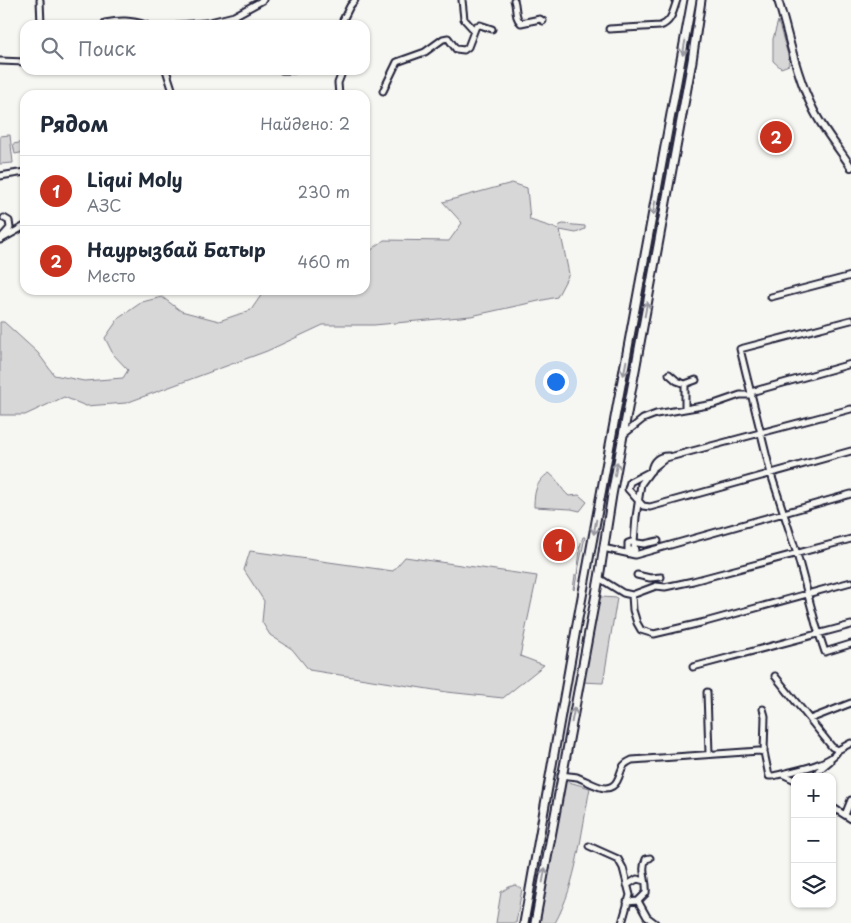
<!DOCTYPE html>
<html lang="ru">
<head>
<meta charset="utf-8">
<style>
	body { margin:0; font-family:"Playpen Sans",sans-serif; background:#f6f6f7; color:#1f2937 }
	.controls { position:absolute; right:15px; bottom:15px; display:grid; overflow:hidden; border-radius:10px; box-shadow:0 1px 4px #0004 }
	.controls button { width:45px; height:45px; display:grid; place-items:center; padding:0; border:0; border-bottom:1px solid #e0e1e3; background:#fff; color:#1f2937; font:25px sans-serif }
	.you { position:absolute; left:555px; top:381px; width:18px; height:18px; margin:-12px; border:4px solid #fff; border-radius:50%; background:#1a73e8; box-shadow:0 0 0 8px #1a73e833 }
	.badge { display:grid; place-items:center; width:32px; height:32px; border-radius:50%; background:#c8321e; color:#fff; font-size:16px; font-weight:700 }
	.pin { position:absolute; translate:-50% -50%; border:2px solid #fff; box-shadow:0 1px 5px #0006 }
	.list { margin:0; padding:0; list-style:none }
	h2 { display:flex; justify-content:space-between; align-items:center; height:65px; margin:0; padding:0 20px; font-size:21px }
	h2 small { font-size:16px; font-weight:400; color:#747a83 }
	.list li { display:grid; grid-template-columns:32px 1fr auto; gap:15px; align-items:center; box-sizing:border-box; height:70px; padding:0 20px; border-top:1px solid #e0e1e3 }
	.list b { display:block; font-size:19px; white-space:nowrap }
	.list p { margin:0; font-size:16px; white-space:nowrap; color:#747a83 }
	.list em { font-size:16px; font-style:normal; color:#747a83 }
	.icon { flex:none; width:28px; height:28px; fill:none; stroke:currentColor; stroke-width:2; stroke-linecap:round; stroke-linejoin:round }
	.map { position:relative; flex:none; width:851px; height:923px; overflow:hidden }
	.search { position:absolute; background:#fff; box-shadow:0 1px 4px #0004; left:20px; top:20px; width:350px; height:55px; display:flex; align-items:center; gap:12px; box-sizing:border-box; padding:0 18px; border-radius:15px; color:#747a83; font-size:19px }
	.panel { position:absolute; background:#fff; box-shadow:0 1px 4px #0004; left:20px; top:90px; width:350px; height:205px; border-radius:15px }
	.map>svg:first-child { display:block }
	.green { fill:#d7d7d7; stroke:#7c7c89 }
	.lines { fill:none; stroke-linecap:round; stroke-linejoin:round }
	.minor-casing { stroke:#22223b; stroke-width:9 }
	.major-casing { stroke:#22223b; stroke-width:10 }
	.highway-casing { stroke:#22223b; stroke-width:11 }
	.minor { stroke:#f6f6f2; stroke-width:5 }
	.major { stroke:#f6f6f2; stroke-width:6 }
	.highway { stroke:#f6f6f2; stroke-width:7 }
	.oneway { stroke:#9797a0 }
</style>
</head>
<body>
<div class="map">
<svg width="851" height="923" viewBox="0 0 851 923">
	<rect width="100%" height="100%" fill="#f6f6f2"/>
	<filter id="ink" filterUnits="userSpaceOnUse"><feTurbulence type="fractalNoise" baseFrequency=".02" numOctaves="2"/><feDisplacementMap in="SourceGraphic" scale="10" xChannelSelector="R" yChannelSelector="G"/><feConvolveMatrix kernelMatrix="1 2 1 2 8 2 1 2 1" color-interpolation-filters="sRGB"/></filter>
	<g filter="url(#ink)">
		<path class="green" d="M778,21L788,55L789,65L781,68L773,61V39Z
			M10,135L13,163L0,164V136Z
			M25,142V152L15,154L13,144Z
			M512,183L527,188L530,220L558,229L560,225L563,224L585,226V229L576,233L560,230L569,274L557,297L471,316L374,325H323L267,351L126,403L86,406L64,397L25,415H0V322H4L38,353L54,375L84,381L123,378L128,370L113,354L105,338L119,318L142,302L162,297L181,311L219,321L251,310L262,294L256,290H365V255L384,240L449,241L462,223L443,202Z
			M549,473C560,481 560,489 569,496L579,495L587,502L580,511L571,509L534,507C534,493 536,481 549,473Z
			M583,537H585L574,590L573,589L575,575H577L580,550L579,549Z
			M250,551L393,571L405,557L537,576L520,656L544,665L503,698L447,692L309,670L292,649L270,635L262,622L264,601L244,570Z
			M601,597L617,598L603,683L581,682L597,600Z
			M562,780L590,788C581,833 577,883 555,923H537Z
			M515,885L522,889L516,923H496L501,892L509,887Z"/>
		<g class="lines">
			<defs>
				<path id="minor" d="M40,0L41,25
					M462,0L464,19L474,30
					M514,0C517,8 514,17 521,23L540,19L543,21
					M104,25L105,23C120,20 131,20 146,25
					M179,25L206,23L234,16L263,0
					M339,25L341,24L350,6L355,0
					M609,29L660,26C672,22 673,11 677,0
					M0,61L25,62
					M166,70L174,95
					M282,70H294
					M383,91L397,62L425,52L443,39L448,38L456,49L464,50L468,47L476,26L480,25L492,29
					M339,95L338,83L343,70
					M0,176L25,172
					M2,237L10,228L9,221L4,218
					M0,240L25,226
					M771,297L851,276
					M851,320L740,349L771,474L797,554L816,625L825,652L851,644
					M669,374L677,381L685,384V408
					M685,384L696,380
					M751,392L851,364
					M623,435L643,419L656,414L714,404L740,395H752
					M669,456C659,455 652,461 651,471L630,482L628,489L643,506L650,507L851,451
					M603,548L635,555L851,494
					M635,550H628V543L631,542L644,544L658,541
					M635,555L634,542L636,517L641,484L652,469L666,458L851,409
					M637,575L650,578L661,577
					M599,578L623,593L632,595L656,586L665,587L693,581L851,539
					M632,595L633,610L637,623L641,630L654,634L705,622L851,582
					M693,667L851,625
					M775,676L832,747L838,750L851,743
					M707,692L709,754
					M763,709L765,716L764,752
					M810,719L851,703
					M782,774L795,780
					M561,775C567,776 572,776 577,777C589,781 608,797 617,781C623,770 619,766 632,760L759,751L764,752L769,776H773C789,772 832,765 838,750
					M816,777L818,771L830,761
					M832,807L851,819
					M845,815L851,800
					M589,846L618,859L623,868L630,895L622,923
					M627,885L637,879L645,881
					M638,901L646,893C648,881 640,871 646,859L650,858
					M627,902L638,901L647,917L655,923"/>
				<path id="major" d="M778,0C789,36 796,75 813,109C823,130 839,148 851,167"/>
				<path id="highway" d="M524,923L577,624L692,0
					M535,923L599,578L612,495L692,61L701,0"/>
			</defs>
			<use href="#minor" class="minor-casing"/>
			<use href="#major" class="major-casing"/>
			<use href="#highway" class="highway-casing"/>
			<use href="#minor" class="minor"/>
			<use href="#major" class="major"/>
			<use href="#highway" class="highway"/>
		</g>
		<defs><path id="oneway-shaft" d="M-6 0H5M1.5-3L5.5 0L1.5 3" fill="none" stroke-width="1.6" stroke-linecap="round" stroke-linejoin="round" transform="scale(1.25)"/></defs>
		<g class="oneway">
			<use href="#oneway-shaft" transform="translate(684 48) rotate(100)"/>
			<use href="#oneway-shaft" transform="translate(654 208) rotate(101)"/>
			<use href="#oneway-shaft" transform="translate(646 309) rotate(-80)"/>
			<use href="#oneway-shaft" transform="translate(625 368) rotate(101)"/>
			<use href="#oneway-shaft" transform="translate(616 469) rotate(-80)"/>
			<use href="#oneway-shaft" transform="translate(595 527) rotate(100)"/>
			<use href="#oneway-shaft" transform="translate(573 715) rotate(-79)"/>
			<use href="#oneway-shaft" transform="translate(544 875) rotate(-80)"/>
		</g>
	</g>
</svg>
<div class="controls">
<button>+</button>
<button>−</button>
<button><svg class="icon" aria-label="layers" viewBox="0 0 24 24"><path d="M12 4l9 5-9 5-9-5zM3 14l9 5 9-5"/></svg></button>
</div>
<div class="you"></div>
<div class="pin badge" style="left:559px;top:545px">1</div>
<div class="pin badge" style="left:776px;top:137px">2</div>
<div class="search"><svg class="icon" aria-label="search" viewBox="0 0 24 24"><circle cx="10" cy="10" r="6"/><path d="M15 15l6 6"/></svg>Поиск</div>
<section class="panel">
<h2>Рядом<small>Найдено: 2</small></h2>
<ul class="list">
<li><span class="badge">1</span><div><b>Liqui Moly</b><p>АЗС</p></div><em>230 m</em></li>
<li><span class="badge">2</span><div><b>Наурызбай Батыр</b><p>Место</p></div><em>460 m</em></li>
</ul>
</section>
</div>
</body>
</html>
